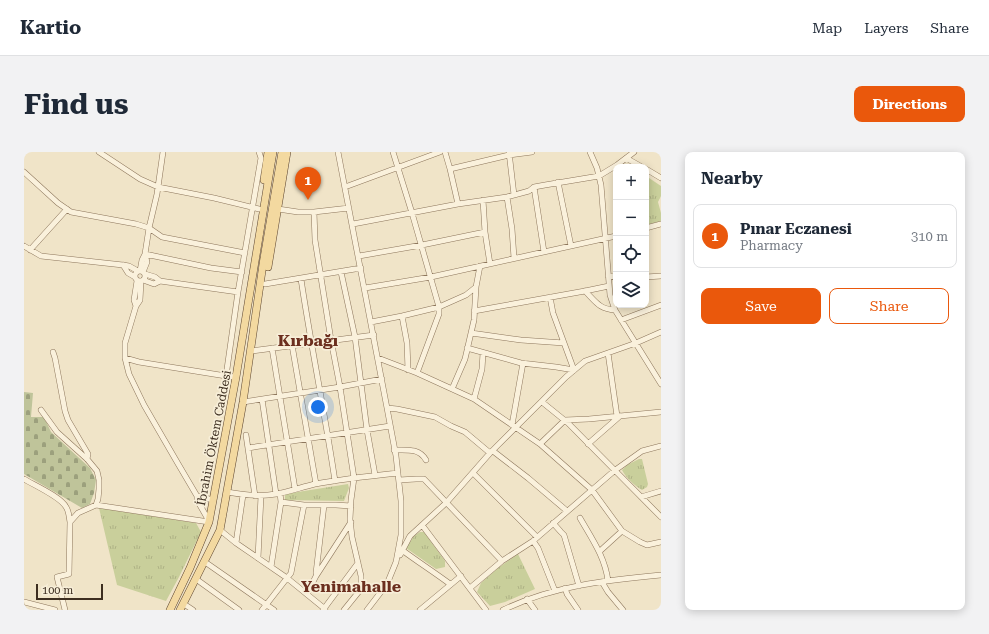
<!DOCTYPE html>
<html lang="en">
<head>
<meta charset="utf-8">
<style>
	body { margin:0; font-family:"Roboto Serif",serif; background:#f2f2f3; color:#1f2937 }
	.controls { position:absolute; right:12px; top:12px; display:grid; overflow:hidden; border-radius:8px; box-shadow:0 2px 10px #0003 }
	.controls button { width:36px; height:36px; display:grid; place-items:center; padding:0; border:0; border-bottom:1px solid #e0e1e3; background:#fff; color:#1f2937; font:20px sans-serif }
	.scale { position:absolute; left:12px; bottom:10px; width:67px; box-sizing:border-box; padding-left:4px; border:2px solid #3d2e20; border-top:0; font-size:11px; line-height:14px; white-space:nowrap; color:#3d2e20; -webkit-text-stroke:3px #f7eed8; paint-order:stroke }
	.you { position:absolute; left:294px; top:255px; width:14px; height:14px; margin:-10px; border:3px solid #fff; border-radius:50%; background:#1a73e8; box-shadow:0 0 0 6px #1a73e833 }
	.badge { display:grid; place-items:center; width:26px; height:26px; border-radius:50%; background:#ea580c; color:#fff; font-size:13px; font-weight:700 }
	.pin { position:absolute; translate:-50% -33px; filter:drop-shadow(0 1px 2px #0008) }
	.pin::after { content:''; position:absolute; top:21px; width:14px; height:12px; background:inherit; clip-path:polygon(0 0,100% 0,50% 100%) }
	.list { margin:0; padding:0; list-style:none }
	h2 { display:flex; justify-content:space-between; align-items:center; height:52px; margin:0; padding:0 16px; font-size:17px }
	h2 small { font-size:13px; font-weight:400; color:#747a83 }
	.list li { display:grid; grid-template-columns:26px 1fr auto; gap:12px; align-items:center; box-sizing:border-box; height:64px; margin:0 8px 8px; padding:0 8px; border:1px solid #e0e1e3; border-radius:8px }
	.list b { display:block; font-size:15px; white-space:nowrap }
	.list p { margin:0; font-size:13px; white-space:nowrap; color:#747a83 }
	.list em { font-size:13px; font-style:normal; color:#747a83 }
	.actions { display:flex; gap:8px; padding:12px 16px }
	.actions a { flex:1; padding:9px 0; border:1px solid #ea580c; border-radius:8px; text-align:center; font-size:14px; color:#ea580c }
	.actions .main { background:#ea580c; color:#fff }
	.icon { flex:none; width:22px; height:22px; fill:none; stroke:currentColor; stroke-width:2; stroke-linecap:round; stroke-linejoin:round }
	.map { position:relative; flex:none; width:637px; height:458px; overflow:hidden; border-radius:8px }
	header { display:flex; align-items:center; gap:24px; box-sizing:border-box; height:56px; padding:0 20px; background:#fff; border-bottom:1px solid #e0e1e3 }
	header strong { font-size:19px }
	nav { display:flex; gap:22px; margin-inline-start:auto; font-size:14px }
	.intro { display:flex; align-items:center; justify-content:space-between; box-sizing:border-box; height:96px; padding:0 24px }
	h1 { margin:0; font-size:28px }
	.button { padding:10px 18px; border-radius:8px; background:#ea580c; color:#fff; font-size:14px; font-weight:700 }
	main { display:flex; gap:24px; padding:0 24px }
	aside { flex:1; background:#fff; border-radius:8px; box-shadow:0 2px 10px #0003 }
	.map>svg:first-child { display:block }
	.cemetery { fill:url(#cemetery-stones) }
	.park { fill:url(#park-tufts) }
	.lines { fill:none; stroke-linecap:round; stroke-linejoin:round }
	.minor-casing { stroke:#8d765c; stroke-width:6 }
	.major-casing { stroke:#5b4430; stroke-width:8 }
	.minor { stroke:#faf1dc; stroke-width:5 }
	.major { stroke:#f3d9a0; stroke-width:7 }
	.labels { text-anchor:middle; stroke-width:3.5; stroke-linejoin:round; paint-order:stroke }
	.street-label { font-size:12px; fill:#3d2e20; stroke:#f7eed8 }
	.district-label { font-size:16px; font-weight:bold; fill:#6b2e1e; stroke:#f7eed8 }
</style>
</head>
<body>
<header>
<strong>Kartio</strong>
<nav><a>Map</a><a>Layers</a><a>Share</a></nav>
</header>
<div class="intro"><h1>Find us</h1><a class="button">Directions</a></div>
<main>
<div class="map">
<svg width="637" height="458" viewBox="0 0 637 458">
	<defs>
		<pattern id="cemetery-stones" width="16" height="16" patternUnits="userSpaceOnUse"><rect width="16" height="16" fill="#bfc49a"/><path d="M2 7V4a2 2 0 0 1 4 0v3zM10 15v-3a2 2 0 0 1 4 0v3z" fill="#9ca07d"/></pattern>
		<pattern id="park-tufts" width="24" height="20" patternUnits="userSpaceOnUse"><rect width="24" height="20" fill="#c9cf9b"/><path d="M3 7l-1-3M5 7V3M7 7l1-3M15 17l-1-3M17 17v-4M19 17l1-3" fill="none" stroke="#aeb285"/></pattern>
	</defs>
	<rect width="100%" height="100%" fill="#f0e4c8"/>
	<path class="cemetery" d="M0,240L9,241L7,265H20L27,280L66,316L72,328L70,341L66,352L58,356L0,322Z"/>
	<path class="park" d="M625,26L637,34V44L634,50L637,61V69L622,73V28Z
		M615,307H618L624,332L623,335L618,338C611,334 602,326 598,318L603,313Z
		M324,332L325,336L320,349L261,348V342Z
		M75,356L172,371L177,380L155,425L142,449L93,433Z
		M396,380H400L421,409V415L412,417L382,396L390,384Z
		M494,402L511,437L481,450L466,454L453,440L457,431L474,416Z"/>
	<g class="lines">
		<defs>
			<path id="minor" d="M75,0L116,27L134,35L190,46L235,57
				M314,0L363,256L372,304L377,349V383L372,410L363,432L343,458
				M369,0L388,61L415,155V162L393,221
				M421,0L426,17L434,52
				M485,0L490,43
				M566,0L573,16L577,33L586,143L591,158L637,232
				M602,6L618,15
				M426,17L485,3L508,0
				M622,17L637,26
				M0,20L34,51L47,60L112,72L125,76L138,85L221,101
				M534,30L547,94
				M321,35L416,0
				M510,35L520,100
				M483,45L488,77L490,106
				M459,48L461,80L466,112
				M254,57L274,60H290L325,56
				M290,60L291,88L307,188L316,235L330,326L327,348L326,367L328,385L337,424V437L320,458
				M329,72L434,52L483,45L505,39L510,35L521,33L575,24L593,13L610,0
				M622,76L637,72
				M0,94L17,104L99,113L105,114L114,119
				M6,98L43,57
				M121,102L187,116L218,120
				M335,104L398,93L461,80
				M99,113L104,121L111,125
				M111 124a5 5 0 1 1 10 0a5 5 0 1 1-10 0Z
				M116,119L118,108L121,102
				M119,120L123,110L121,102L125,76L133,42L139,0
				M317,120L331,185L343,278L351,323
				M121,122L131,125L136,129
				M584,124L592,125
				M622,125L637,124
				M277,127C287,194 301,262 311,329
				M119,128L130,132L136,129L214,140L202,224L212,225
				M117,129L116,148L112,154L101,191V206L105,222L120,253L153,310L173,344V348L185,369
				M241,132L337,116
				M341,136L407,125L592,84
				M561,139C572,150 575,157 591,158
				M214,140L237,6L235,0
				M112,154L110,148L113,129
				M450,159L561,139L585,134
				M378,164L383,191L384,218
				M597,168L637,153
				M347,170L378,164L415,155L442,143L452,135
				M447,181L497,188L540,191
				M268,193L292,332
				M248,196L271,337
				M443,196L497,211L532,215L550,218L529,161L526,145
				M227,199L350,183
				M29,200L31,206L41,259L44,268L64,302L63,307
				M584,201L593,264
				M101,206L115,210L202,224
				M354,206L393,221L450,247L516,292L568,338L598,379
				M428,237L441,207L450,168L452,135L456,114
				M238,247L252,342
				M450,247L458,217L459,201
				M219,250L316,235L358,227
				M518,250L544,271L637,365
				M363,256L373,257L411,265L427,274L441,280L466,301
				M17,258L33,280L63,307L73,319L75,328V337L74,347L72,353
				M488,273L499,211
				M222,283L231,344
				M516,292L541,268L565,267L637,260
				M564,292L596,264
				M224,296L366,274
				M370,298C383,298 395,296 402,308
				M469,299L504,326L543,359
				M449,321L513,385
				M0,327C10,333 37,345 42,355C45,359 45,365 46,370
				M375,328L392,327H400L478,409
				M203,340C219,343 236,345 252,342C265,340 278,335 291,332C318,327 346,324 374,321
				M173,344L189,348
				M617,345L637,339
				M257,350L280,353H312L327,354
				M556,366C568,387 581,405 584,429
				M529,371L537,380L540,383L555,434
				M398,373L462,458
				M196,378L212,391L263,426L301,457
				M509,389L514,396L531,439
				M212,391L219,343
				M378,398C394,410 410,420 426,432
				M576,399L598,379L616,390L623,393L637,390
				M376,403L386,384L422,351L466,301L542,225L561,209L612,191L637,180
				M234,406L237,344
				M181,410L250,458
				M247,415L257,350L256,341
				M292,421L300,353
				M172,427L215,458
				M578,430L584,440L599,458
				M446,436L478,409L509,389L590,319L618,299L637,294
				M541,436L543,442L554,458
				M283,442L292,424L327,370
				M503,447L511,458
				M0,450L31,458
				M160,452L169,458
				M41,458L33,425L45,422L46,370L54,361L72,353L185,370
				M238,458L267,421L280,353
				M299,458L334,411
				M396,458L437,424
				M479,458C528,434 583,428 637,423"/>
			<path id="major" d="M240,28L244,0
				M244,115L263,0
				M146,458L166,416L185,370L212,225L249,0
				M156,458L196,378L219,250L239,112L258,0"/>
		</defs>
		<use href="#minor" class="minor-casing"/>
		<use href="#major" class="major-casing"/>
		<use href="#minor" class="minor"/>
		<use href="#major" class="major"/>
	</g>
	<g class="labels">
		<g class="street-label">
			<text transform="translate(190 286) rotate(-79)" y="4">İbrahim Öktem Caddesi</text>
		</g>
		<g class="district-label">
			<text x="284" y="194">Kırbağı</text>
			<text x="327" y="440">Yenimahalle</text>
		</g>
	</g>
</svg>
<div class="controls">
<button>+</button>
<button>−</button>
<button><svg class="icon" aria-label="locate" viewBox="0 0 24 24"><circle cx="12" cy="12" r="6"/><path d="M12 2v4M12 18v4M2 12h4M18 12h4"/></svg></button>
<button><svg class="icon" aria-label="layers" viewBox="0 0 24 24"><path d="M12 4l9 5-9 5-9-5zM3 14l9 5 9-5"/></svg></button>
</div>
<div class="scale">100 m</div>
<div class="you"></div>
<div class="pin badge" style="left:284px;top:48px">1</div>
</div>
<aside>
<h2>Nearby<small></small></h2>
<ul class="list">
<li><span class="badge">1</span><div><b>Pınar Eczanesi</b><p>Pharmacy</p></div><em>310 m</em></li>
</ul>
<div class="actions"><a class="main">Save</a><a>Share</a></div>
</aside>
</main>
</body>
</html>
